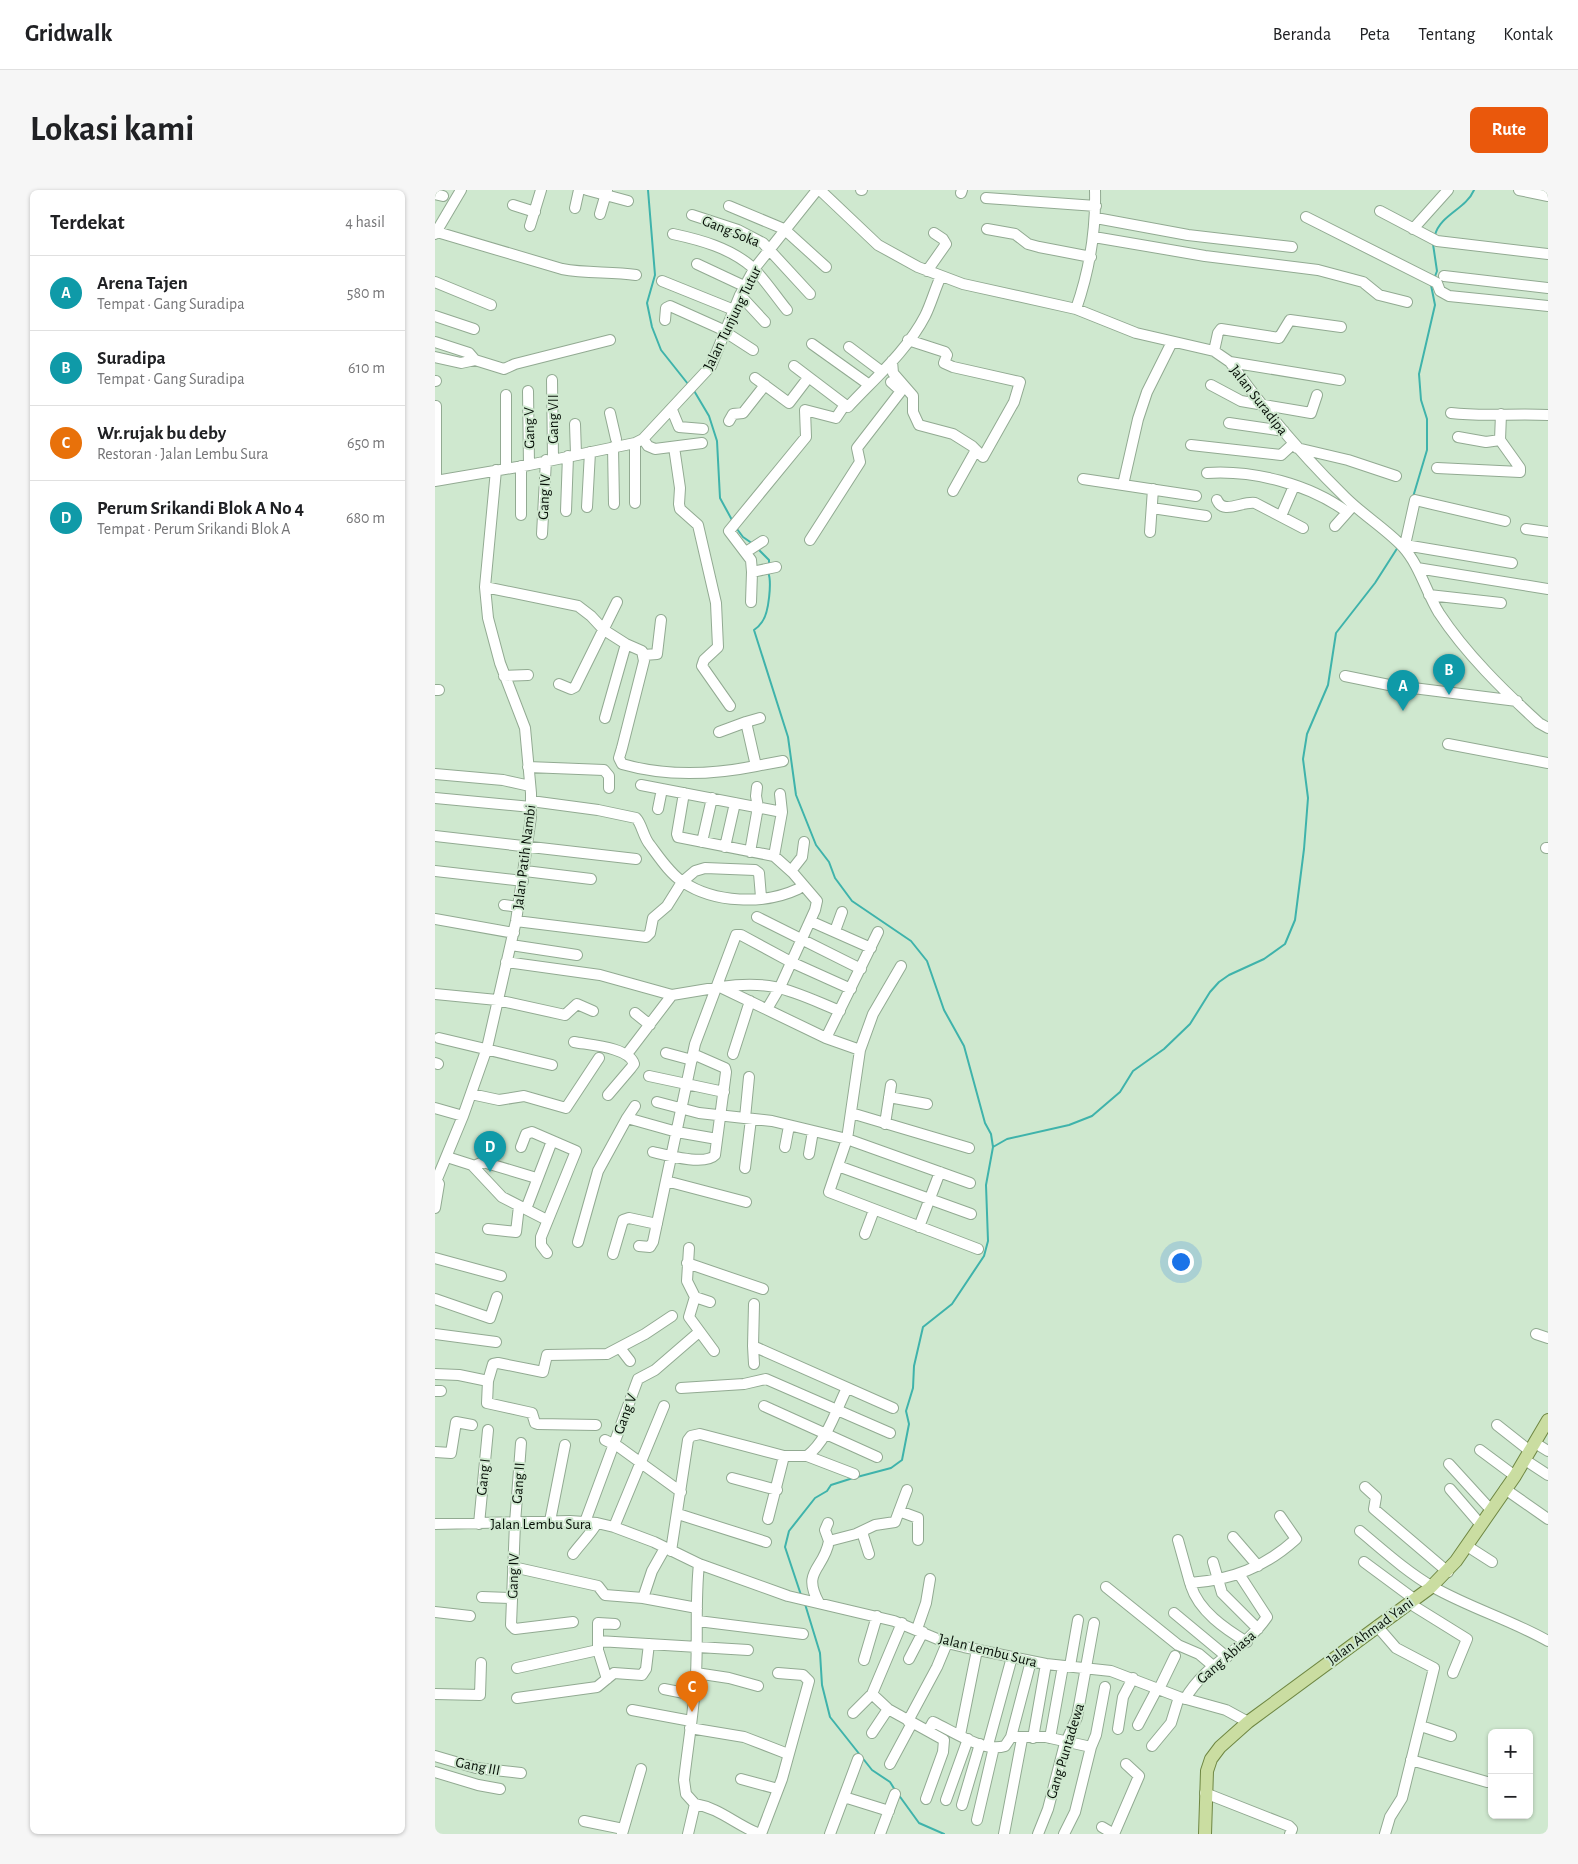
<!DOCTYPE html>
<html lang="id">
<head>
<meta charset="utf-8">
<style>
	body { margin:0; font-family:"Alegreya Sans",sans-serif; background:#f6f6f6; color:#202124 }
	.controls { position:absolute; right:15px; bottom:15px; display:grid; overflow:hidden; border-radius:8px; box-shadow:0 1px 4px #0004 }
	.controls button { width:45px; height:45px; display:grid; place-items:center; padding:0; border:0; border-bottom:1px solid #e0e0e0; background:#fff; color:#202124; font:25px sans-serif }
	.you { position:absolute; left:745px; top:1071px; width:18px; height:18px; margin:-12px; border:4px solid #fff; border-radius:50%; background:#1a73e8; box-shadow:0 0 0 8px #1a73e833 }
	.badge { display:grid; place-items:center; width:32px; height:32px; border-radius:50%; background:#ea580c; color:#fff; font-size:16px; font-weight:700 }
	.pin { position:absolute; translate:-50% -41px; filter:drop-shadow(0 1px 2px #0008) }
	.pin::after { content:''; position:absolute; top:26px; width:18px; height:15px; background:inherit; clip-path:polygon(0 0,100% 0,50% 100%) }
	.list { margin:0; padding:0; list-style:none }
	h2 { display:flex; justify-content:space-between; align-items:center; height:65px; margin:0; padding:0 20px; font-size:21px }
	h2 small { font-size:16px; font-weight:400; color:#757577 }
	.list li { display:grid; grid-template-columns:32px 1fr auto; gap:15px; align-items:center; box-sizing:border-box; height:75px; padding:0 20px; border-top:1px solid #e0e0e0 }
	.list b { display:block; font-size:19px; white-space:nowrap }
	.list p { margin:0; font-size:16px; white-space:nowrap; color:#757577 }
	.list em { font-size:16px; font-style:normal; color:#757577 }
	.map { position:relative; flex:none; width:1113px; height:1644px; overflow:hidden; border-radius:8px }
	header { display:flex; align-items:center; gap:30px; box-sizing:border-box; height:70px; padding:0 25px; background:#fff; border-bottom:1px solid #e0e0e0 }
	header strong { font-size:24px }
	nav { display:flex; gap:28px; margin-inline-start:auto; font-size:18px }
	.intro { display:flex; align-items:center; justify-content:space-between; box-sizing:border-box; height:120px; padding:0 30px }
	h1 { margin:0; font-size:35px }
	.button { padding:12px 22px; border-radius:8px; background:#ea580c; color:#fff; font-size:18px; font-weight:700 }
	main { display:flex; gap:30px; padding:0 30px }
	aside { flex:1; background:#fff; border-radius:8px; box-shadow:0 1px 4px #0004 }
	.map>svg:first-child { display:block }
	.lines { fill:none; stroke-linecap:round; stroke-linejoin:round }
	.stream { stroke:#3fb3ab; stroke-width:2 }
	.minor-casing { stroke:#92aa92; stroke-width:12 }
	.major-casing { stroke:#6f8743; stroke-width:14 }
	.minor { stroke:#fff; stroke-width:10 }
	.major { stroke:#cadda1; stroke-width:12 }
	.labels { text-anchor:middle; stroke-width:4; stroke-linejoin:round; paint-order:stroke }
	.street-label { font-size:15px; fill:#060f07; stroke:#cfe8cf }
</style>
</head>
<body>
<header>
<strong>Gridwalk</strong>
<nav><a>Beranda</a><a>Peta</a><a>Tentang</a><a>Kontak</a></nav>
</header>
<div class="intro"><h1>Lokasi kami</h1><a class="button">Rute</a></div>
<main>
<aside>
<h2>Terdekat<small>4 hasil</small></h2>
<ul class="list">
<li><span class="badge" style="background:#0f9aa8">A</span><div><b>Arena Tajen</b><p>Tempat · Gang Suradipa</p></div><em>580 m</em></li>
<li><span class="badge" style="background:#0f9aa8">B</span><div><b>Suradipa</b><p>Tempat · Gang Suradipa</p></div><em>610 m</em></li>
<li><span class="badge" style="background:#e8710a">C</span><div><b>Wr.rujak bu deby</b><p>Restoran · Jalan Lembu Sura</p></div><em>650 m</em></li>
<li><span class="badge" style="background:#0f9aa8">D</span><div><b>Perum Srikandi Blok A No 4</b><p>Tempat · Perum Srikandi Blok A</p></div><em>680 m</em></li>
</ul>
</aside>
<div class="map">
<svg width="1113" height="1644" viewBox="0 0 1113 1644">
	<rect width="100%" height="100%" fill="#cfe8cf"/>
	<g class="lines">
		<path class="stream" d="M213,0L220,85L212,113L217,137L226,160L253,194
			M1000,45C1005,25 1031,19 1039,0
			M998,54L1002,81L999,89
			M258,199L274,226L282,251L285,308L297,330
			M978,307L992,260V229L986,210L984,184L1000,115L996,95
			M302,339L308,347L318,354
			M323,359L334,370V374
			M333,382C337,391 334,423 327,432C325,435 322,438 319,440L353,547L361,605L381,655L394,672L400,688L417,711L476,751L492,771L509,820L529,856L550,933L556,944L558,957
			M422,1287L456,1278L467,1270L474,1234L471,1221L478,1198L479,1176L488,1137L517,1114L549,1066L553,1051L551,995L558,957L572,949L634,935L657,926L685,902L698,881L729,859L755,834L775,802L784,792L794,785L829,769L850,754L860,730L869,659L873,608L868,569L872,544L893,495L901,443L940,393L963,357
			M366,1405L350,1357L354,1341L380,1308L392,1301L396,1295L418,1288
			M370,1414L385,1463L387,1495L395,1527L437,1580L455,1592L460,1600
			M463,1604L484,1633L509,1644"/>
		<defs>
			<path id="minor" d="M152,0L193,11
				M385,0L443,55L483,77L528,94L641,119L701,143L779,161L795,172C829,220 868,266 910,307C928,325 951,339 968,357C985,376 991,402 1004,423C1031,464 1068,500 1104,533L1113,538
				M426,0H427
				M1084,0L1113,6
				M526,3L527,0
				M0,4L8,6
				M551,8L661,16
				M78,15L100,22
				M294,16L349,39L391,77
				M140,18L144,0
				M945,21L1002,51L1113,64
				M165,24L172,0
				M257,25L303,40L328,53L375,104
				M871,27L1002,93L1005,101L1014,106L1113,116
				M661,28L753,45L857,57
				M95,36L106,0
				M552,39L580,44L593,54L604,57L656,67
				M978,39L1013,0
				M2,42L127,79C152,84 176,81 201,85
				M0,44L26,0
				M238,44C266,50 295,58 317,77C328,87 342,108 352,120
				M659,47L770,66L883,80L928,92L944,105L972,112
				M262,74L309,96
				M492,81L511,54L508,49L499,43
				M1009,86L1113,98
				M227,91L299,120
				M0,92L56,115
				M305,105L330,132
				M641,119C655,79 661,42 660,0
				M0,126L39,139
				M230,130L231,118L235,116L284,138L318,160
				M0,152L34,163L40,170L69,179L80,174L175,150
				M737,152L712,202L703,229L688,295L761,306
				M377,154L433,194
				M414,157L446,181
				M779,161L783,143L786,139L844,148L855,130L906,137
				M0,167L26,173L40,170
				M457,171L458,183L478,206V222L484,235L518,244L537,256L548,267L579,212L585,192L518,177L509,173L512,165L510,162L473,150
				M795,172L905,190
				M359,176L413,217C439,189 472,161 490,126C496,114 500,99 506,86
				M320,188L354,213L373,188
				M117,190L118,269
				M0,191H1
				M776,195L806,211L876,223L882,205
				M93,201L94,275
				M1,216V290
				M237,220L244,237L268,239
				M175,223L181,249
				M1016,223C1048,227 1081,223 1113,225
				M294,231L298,224L308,223L330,195
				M794,233L849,241
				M140,234L141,264
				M1023,247L1051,252L1065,250
				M208,249L213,256L220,259L267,253
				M200,253V313
				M756,255L846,265L858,254
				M178,257L179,314
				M239,257L245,298L244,314L245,319L263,335L281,413L283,457L269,470L267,476L295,516
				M862,258L913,270L961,286
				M86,276V325
				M71,278V205
				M1002,278L1085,282V278L1065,250L1066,224
				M772,283C819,280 874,294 912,322
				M648,289L688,295
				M0,291L94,275L200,253L208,249L276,176L305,105L319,79L382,0
				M518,301L541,260
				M782,310C788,325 807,311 820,313L868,338
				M152,317L155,262
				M717,318L771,326
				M131,321L133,266
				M846,326L859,296
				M1070,331L980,310L970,355L1077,373
				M900,336L916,318
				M1091,339L1113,342
				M715,342L718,299
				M107,344L111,270
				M375,350L425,272L422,258L466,201L456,192
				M311,362L328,351
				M982,378L1113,399
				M317,382L316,370L294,341L371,247L370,220L401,228L409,216
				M50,397L143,416L156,426L169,440L191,454L207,461L209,471L187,558L184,568L187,574C232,587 276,585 321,576L311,532L325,528
				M994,405L1066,413
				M316,412L317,382L341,377
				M209,465L222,464L226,430
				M69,486L93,485
				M910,486L954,495L1082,511
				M124,494L136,499L140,497L182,412
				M0,500H4
				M170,528L191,454
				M284,542L311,532
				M1013,554L1113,573
				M321,576L348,571
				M93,577L169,580L174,586V598
				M0,584L68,590L95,596
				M206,595L347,622
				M249,603L242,644L243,647L339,666L358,683L382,711L380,720L345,797L332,819
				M0,608L96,617
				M96,611L163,620L201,628C207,634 208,647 215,655C224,667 235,684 248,692C279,713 329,715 363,699
				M223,619L227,599
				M0,646L201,669
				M267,652L277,608
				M290,657L300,613
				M1111,658H1113
				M315,662L323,617L321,606L322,597
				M339,666L347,622L345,604
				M0,681L88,691
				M90,681L156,689
				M356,681L367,667L369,652
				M69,715L84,717
				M322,727L426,779
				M0,729L79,743
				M81,731L211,747L215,743L218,728L232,716L247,692L260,681L270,678L320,680L324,683L326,707
				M375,731L436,758
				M400,741L407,722
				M76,755L142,765
				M71,772L165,785L237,805L285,797L391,848L425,860
				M466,776L438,824L425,860L412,949L394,1002L543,1059
				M286,797C339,789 358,802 405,821
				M0,804L62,810L130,825L142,814L158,821
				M200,823L215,835
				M4,848L117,875
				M391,848L443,742
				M139,852C154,855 194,857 199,874L196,878L173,905
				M231,863L257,870
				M192,864L237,805
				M298,864L315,811
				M0,873L3,874
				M214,886L289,902
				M36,904L64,910L89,906L131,918L164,868
				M454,907L492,914
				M222,912L264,923L337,931L412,949L535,993
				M0,918L28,926
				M416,923L534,958
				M192,928L200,916
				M310,928L314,887
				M450,934L456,895
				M86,957L91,944L97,942L141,961L106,1047V1055L112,1063
				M350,957L354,936
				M218,962C231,965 270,976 280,965L291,882L290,878L258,864
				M374,964L378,941
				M12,967L37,975L67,1007L112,1030
				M39,976L48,972L98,987
				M403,976L536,1024
				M310,978L316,929
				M0,987L4,994L0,1018
				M2,989L28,926L52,858L81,731L96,627V603L90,538L65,473L53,428L50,397L61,280
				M231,991L311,1012
				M91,1019L117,951
				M484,1037L505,982
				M53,1039L81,1042L84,1016
				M430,1044L439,1020
				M143,1052L163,981L192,928L242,942L282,949
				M204,1056L215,1057L218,1052L260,854L301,745H306L356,772L416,799
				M254,1058L252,1091L260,1107L254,1127L279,1161
				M178,1064L188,1030L194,1028L222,1034
				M0,1068L66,1086
				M252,1073L328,1099
				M260,1107L275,1112
				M0,1109L55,1128L62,1107
				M319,1114L318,1156L458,1218
				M0,1144L61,1152
				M1101,1144L1113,1148
				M318,1156L319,1174
				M185,1158L195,1171
				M0,1184L24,1185L53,1191
				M246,1198L309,1194L331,1189L455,1243
				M0,1201H6
				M329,1216L442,1267
				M161,1235L103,1234L100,1233L97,1223L52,1213L53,1191L58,1174L63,1173L108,1182L112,1165L172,1164L210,1144L237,1126
				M1062,1235L1095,1261
				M170,1250L184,1257L246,1302
				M86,1253L80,1333L76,1435L80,1439L138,1432
				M1100,1253L1113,1261
				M1045,1260L1080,1286
				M0,1262L16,1263L21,1232L37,1235
				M372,1266L419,1284
				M1090,1270L1113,1285
				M1014,1274L1056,1320
				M297,1288L342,1300
				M930,1297L941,1307L939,1319L1013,1382
				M1015,1299L1046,1335
				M1070,1299L1113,1329
				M464,1321L483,1328V1350
				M243,1324L331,1352
				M333,1329L349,1266
				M115,1331L130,1255
				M150,1332L203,1189L220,1180L264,1142
				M393,1333L390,1340L394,1351
				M0,1334L135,1331L162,1333L179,1337L219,1352L264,1374L353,1406L459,1431L512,1453L529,1457L611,1474L676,1481L744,1507L791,1520L813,1532
				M44,1334L53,1240
				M179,1337L229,1216
				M925,1341C949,1361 972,1382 998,1397C1035,1418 1076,1430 1113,1451
				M427,1342L434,1364
				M798,1347L823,1376
				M743,1350L755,1393C797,1390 830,1377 861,1349L845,1326
				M1032,1356L1057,1372
				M236,1361L253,1250L256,1246L265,1244L349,1266H372C392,1251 401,1220 412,1198
				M138,1364C146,1353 155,1345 162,1333
				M778,1372L787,1403L823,1439
				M929,1372L979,1409
				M78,1377L163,1396L170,1405L208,1408L262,1418
				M756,1396C764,1421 790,1439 812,1452
				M671,1397L743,1455L764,1464L777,1475
				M47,1407L77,1408
				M208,1408L217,1381L230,1358
				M384,1413C366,1380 389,1380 394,1351L421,1344L440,1335L460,1332L472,1300
				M974,1413L1032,1449L1018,1483
				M0,1422L35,1426
				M739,1423L792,1467
				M263,1431L368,1444
				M467,1433L437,1504L453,1519L509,1550L508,1562L491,1609
				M942,1436L961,1458L999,1478L967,1608L955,1627L950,1644
				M482,1439L491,1413L495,1389
				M163,1451V1433L180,1434
				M163,1460L172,1489
				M474,1469L488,1442
				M429,1470L442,1426
				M635,1476L643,1430
				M82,1478L163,1460V1451L313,1460
				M261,1483L294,1488L323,1496
				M229,1499L259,1505
				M724,1499L740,1466
				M0,1504L45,1505L46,1473
				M82,1508L162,1497L179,1483L207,1485L211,1479L214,1454
				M750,1509C772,1471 807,1463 832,1427L804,1384
				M197,1520L256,1531
				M418,1523L437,1504
				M473,1531L502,1477L512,1453
				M703,1535L722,1499
				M986,1536L1016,1546
				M255,1538L309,1547L353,1564
				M683,1539L688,1507L698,1488
				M493,1541L498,1532C518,1541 548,1563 570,1556L576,1547H611L656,1557L640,1622L629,1644
				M437,1543L453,1519
				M525,1545L542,1460
				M576,1547L596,1471
				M598,1548L611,1474
				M615,1548L628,1476
				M553,1555L577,1467
				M717,1556L736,1533L744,1507
				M656,1557L661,1545L670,1497
				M0,1566L41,1578L86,1583
				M976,1570L1052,1592
				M455,1574L477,1533
				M0,1582L43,1595L65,1599
				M306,1589L343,1599
				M770,1603L854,1636L857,1639L855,1644
				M409,1607L454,1621
				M511,1610L533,1549
				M260,1614C284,1618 300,1634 322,1643
				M527,1615L545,1554
				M542,1630L559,1557
				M149,1631L188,1639
				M667,1637L679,1644
				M187,1644L206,1579
				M253,1644L260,1614L251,1604L249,1590C253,1555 259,1520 261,1484C263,1447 260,1411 264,1374
				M326,1644L347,1589L374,1491L368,1485L343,1483
				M395,1644L423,1569
				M445,1644L460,1604
				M569,1644L587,1549
				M603,1644L613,1619L629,1557L642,1527L659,1433
				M679,1644L704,1586L691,1574"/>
			<path id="major" d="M770,1644L772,1581L776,1569L785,1557L813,1532L995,1398L1021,1371L1080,1286L1113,1230"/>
		</defs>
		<use href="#minor" class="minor-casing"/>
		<use href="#major" class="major-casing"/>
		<use href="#minor" class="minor"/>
		<use href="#major" class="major"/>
	</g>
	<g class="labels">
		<g class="street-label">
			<text transform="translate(296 41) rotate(22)" y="5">Gang Soka</text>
			<text transform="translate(297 128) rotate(-64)" y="5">Jalan Tunjung Tutur</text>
			<text transform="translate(824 210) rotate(52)" y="5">Jalan Suradipa</text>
			<text transform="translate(118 229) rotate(-90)" y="5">Gang VII</text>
			<text transform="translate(94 238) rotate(-91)" y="5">Gang V</text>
			<text transform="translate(109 307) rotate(-87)" y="5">Gang IV</text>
			<text transform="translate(89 667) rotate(-83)" y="5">Jalan Patih Nambi</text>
			<text transform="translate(190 1224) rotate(-70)" y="5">Gang V</text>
			<text transform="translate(48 1287) rotate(-84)" y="5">Gang I</text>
			<text transform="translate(83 1293) rotate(-86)" y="5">Gang II</text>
			<text x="106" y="1339">Jalan Lembu Sura</text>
			<text transform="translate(78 1386) rotate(-88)" y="5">Gang IV</text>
			<text transform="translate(935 1441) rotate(-36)" y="5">Jalan Ahmad Yani</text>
			<text transform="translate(553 1460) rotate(14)" y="5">Jalan Lembu Sura</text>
			<text transform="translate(791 1467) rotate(-41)" y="5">Gang Abiasa</text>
			<text transform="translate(630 1561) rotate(-73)" y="5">Gang Puntadewa</text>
			<text transform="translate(43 1576) rotate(11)" y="5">Gang III</text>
		</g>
	</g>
</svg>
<div class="controls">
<button>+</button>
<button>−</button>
</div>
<div class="you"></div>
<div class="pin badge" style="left:968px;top:521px;background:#0f9aa8">A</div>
<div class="pin badge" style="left:1014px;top:505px;background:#0f9aa8">B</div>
<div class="pin badge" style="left:257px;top:1522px;background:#e8710a">C</div>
<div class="pin badge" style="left:55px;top:982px;background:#0f9aa8">D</div>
</div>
</main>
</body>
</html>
